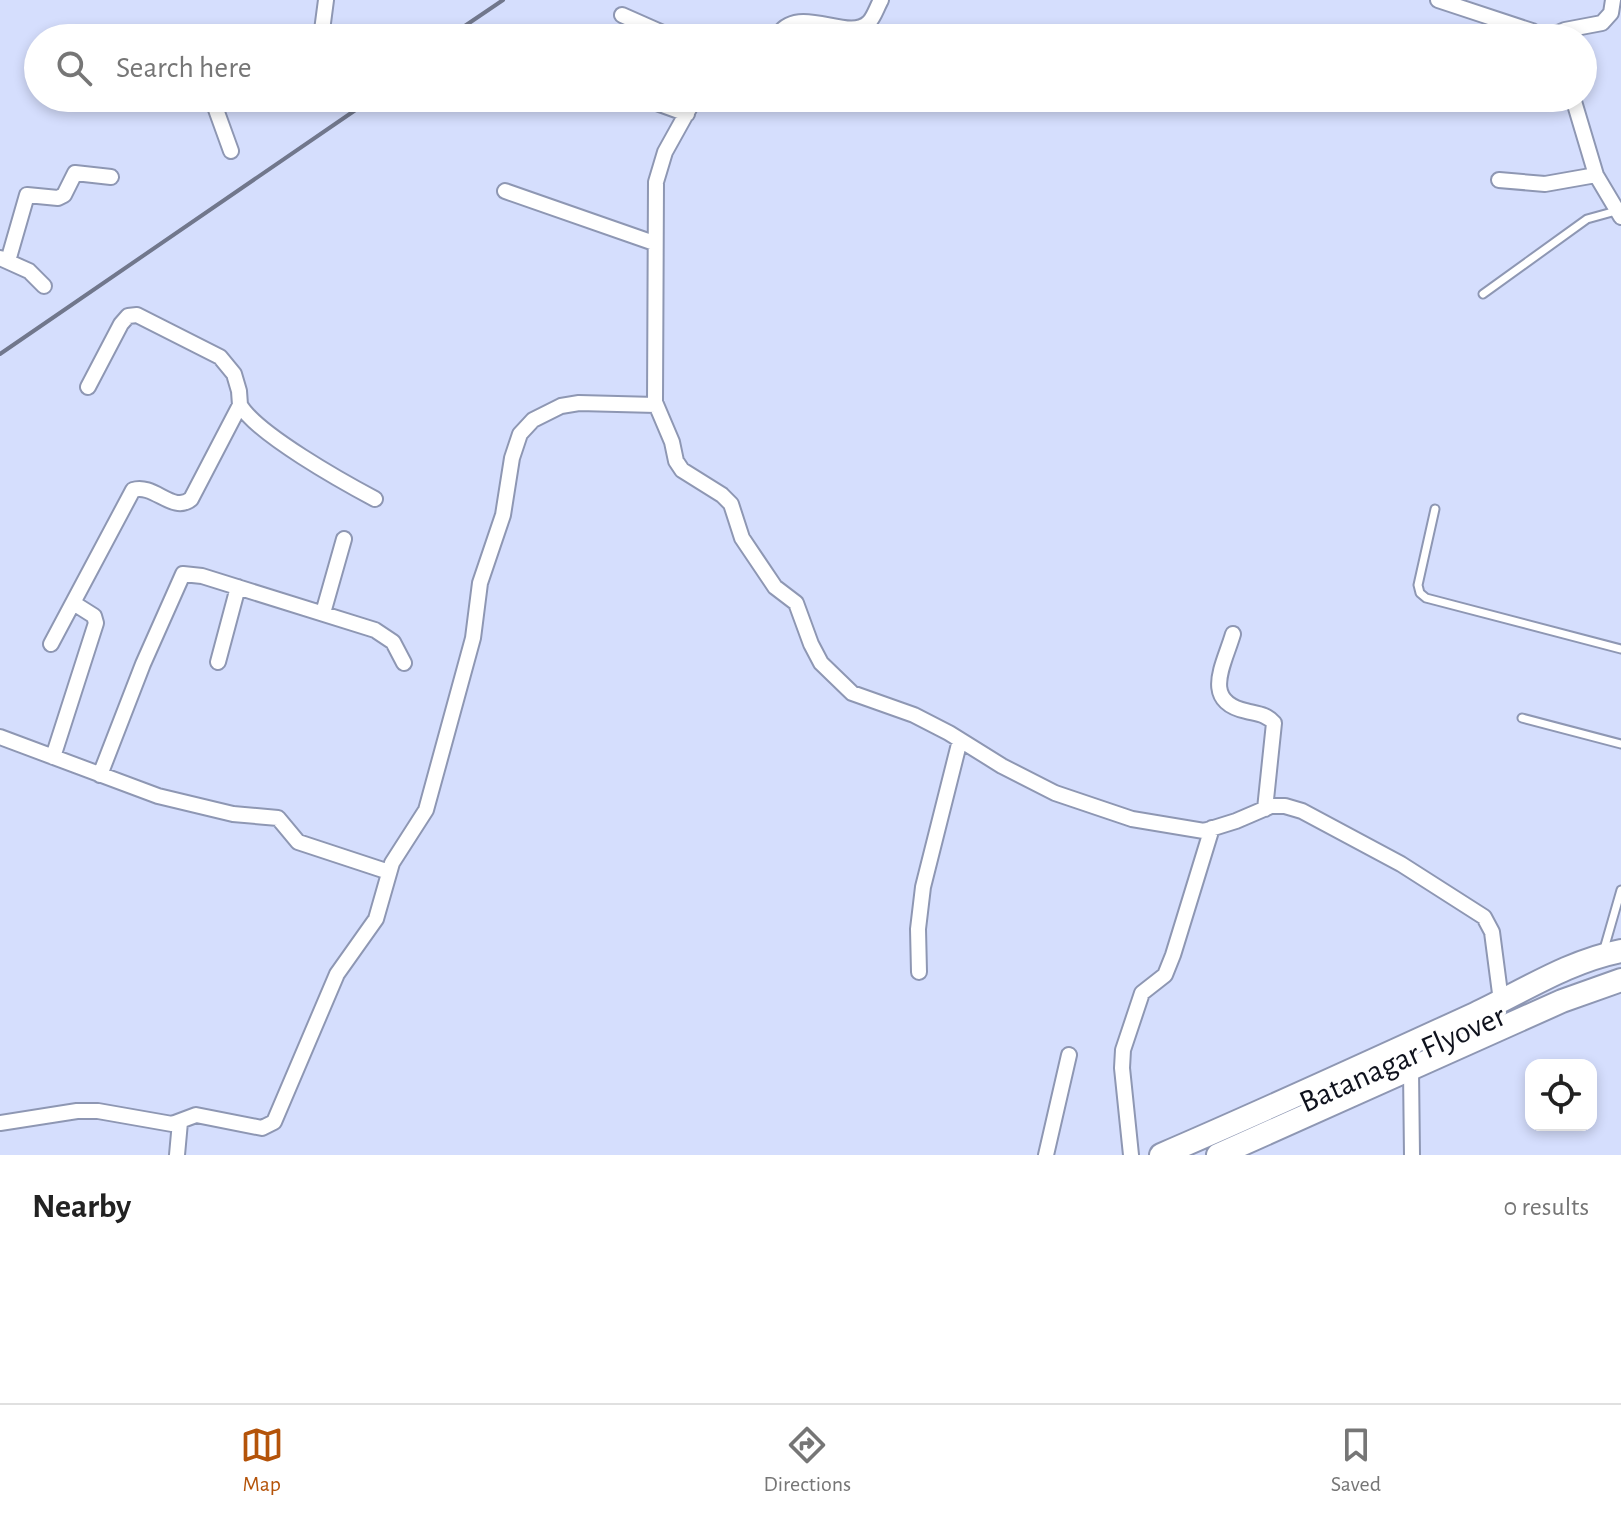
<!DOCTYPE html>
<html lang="en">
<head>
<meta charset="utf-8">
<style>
	body { margin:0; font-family:"Alegreya Sans",sans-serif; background:#f2f2f2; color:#222 }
	.controls { position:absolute; right:24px; bottom:24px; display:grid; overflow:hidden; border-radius:16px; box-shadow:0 4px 12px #0003 }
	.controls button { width:72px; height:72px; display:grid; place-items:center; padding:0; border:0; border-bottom:2px solid #e0e0e0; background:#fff; color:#222; font:40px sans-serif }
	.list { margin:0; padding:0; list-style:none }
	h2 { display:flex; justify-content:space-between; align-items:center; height:104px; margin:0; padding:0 32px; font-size:34px }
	h2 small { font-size:26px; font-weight:400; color:#767676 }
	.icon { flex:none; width:44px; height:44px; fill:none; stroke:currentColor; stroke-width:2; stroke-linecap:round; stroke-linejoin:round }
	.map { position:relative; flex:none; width:1621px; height:1155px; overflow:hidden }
	.search { position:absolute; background:#fff; box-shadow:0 4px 12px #0003; left:24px; right:24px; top:24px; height:88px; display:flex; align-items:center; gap:20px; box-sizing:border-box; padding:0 28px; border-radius:44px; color:#767676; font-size:30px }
	.sheet { height:248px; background:#fff }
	nav { display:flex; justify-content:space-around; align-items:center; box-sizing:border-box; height:112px; border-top:2px solid #e0e0e0; background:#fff; font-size:22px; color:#767676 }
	nav a { display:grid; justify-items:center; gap:4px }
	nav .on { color:#b45309 }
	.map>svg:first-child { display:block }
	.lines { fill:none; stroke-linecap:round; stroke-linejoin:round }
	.lane-casing { stroke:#8e97b3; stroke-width:11 }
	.street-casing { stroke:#8e97b3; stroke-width:18 }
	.secondary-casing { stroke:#8e97b3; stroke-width:26 }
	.lane { stroke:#fff; stroke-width:7 }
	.street { stroke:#fff; stroke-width:14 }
	.secondary { stroke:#fff; stroke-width:22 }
	.rail { stroke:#71778c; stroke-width:4 }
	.labels { text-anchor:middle; stroke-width:7; stroke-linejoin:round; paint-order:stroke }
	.street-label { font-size:32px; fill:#0f121d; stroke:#fff }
</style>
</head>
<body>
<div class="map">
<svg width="1621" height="1155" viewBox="0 0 1621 1155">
	<rect width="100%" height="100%" fill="#d5defd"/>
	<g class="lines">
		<defs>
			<path id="lane" d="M1483,294L1587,219L1616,211
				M1435,509L1418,585L1420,593L1426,598L1621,649
				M1522,718L1621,744
				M1604,949L1621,890"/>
			<path id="street" d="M1438,0L1532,31L1544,38
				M622,15L674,38
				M321,38L326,0
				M776,38C797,0 848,44 869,22C874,17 877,7 881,0
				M1546,38L1565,30L1602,23L1611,13L1613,0
				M214,98V104L231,151
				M643,98L687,114
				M695,98L665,152L656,182L655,402L672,442L676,461L682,470L722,495L731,504L742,538L775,587L796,603L811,644L821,663L852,693L914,715L949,733L1002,766L1055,793L1132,819L1204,831L1236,821L1271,806H1285L1302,811L1401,864L1484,917L1492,932L1501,1001
				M1573,98L1596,175L1621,217
				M1499,180L1545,184L1596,175
				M505,191L654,243
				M0,258L29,271L44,286
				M8,261L27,195L58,198L64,195L75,173L111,177
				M240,405C257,434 343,482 375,499
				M323,613L344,539
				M1233,634C1224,665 1201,701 1246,711C1258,714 1266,714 1274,723L1265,809
				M51,644L133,490C154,483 173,514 191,499L240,405L239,391L234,374L220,357L137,315L128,316L121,324L88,387
				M218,662L238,587
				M0,737L158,796L233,814L278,818L298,842L389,872
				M53,757L96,623L94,616L75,604
				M100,775L143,664L183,574L202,576L375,630L393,642L404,663
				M919,972L918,929L923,887L960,740
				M1411,1070L1412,1155
				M0,1123L77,1111H98L172,1124L196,1115L262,1128L274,1122L337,974L376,919L392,863L426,810L473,638L480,583L503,515L512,458L520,434L533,420L561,406L579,403L656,405
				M177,1155L180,1122
				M1046,1155L1069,1055
				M1131,1155L1122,1068L1123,1050L1142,993L1165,975L1173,955L1212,828"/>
			<path id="secondary" d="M1161,1155C1266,1110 1370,1062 1475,1014C1522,992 1569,961 1621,951
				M1218,1155L1562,1001L1621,980"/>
		</defs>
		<use href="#lane" class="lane-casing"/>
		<use href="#street" class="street-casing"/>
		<use href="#secondary" class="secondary-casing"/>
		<use href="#lane" class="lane"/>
		<use href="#street" class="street"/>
		<use href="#secondary" class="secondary"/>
		<path class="rail" d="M447,38L503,0
			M0,354L373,98"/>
	</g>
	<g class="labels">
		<g class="street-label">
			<text transform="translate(1402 1058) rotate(-24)" y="11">Batanagar Flyover</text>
		</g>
	</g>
</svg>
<div class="controls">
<button><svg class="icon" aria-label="locate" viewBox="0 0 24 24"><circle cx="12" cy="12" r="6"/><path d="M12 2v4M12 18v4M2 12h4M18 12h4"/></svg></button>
</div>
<div class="search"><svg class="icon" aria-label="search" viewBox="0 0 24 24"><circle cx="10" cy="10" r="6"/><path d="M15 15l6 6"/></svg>Search here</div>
</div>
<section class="sheet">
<h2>Nearby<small>0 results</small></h2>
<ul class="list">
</ul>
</section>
<nav>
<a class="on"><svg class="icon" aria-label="map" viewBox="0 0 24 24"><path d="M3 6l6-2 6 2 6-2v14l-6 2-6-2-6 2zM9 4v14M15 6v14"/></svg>Map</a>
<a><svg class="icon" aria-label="directions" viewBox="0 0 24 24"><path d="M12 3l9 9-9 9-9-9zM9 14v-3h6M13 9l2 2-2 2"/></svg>Directions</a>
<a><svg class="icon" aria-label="saved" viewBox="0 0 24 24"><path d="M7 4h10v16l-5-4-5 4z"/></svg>Saved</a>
</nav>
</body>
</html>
